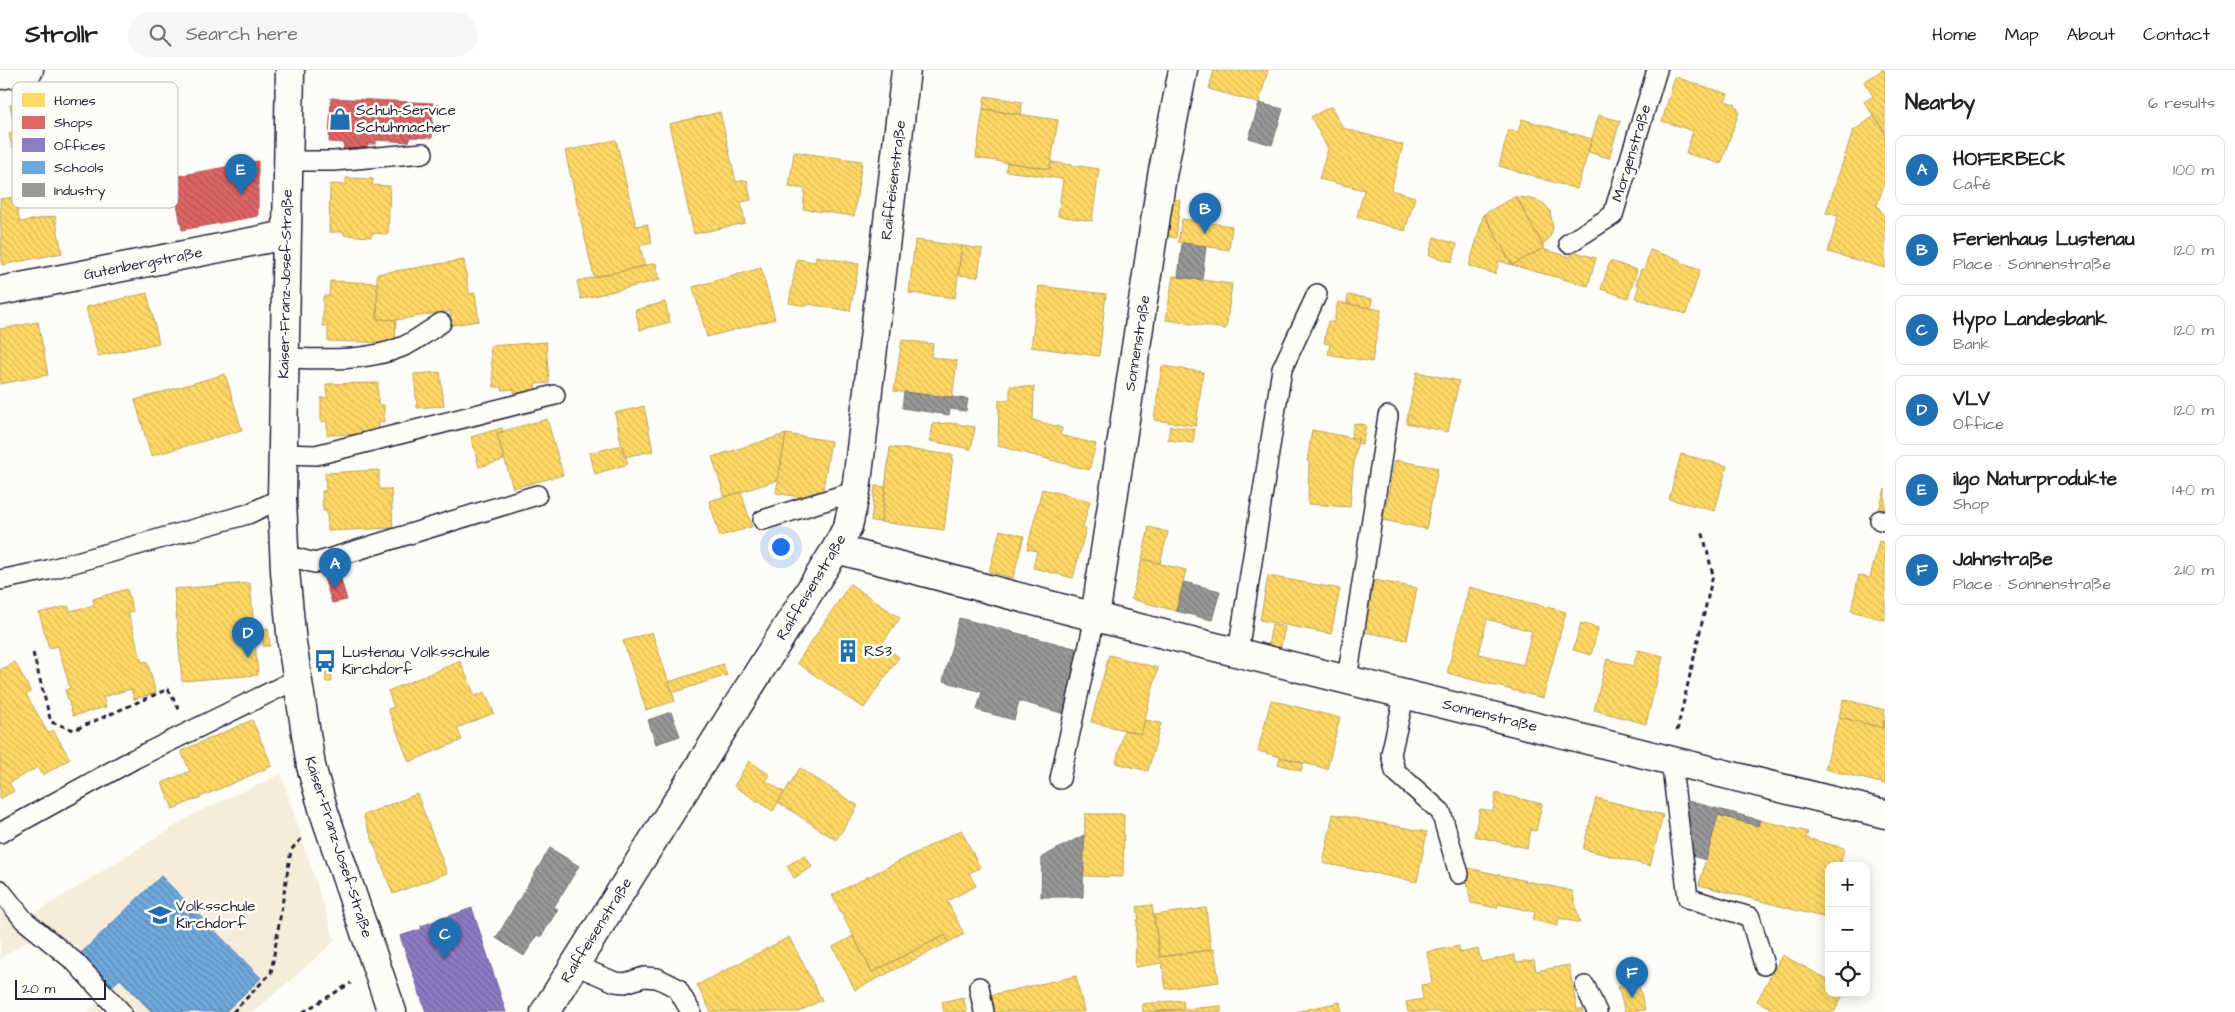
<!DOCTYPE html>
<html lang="en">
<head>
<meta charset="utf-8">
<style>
	body { margin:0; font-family:"Architects Daughter",sans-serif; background:#f6f6f6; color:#202124 }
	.controls { position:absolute; right:15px; bottom:15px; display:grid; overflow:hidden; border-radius:10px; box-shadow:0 2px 12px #0003 }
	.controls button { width:45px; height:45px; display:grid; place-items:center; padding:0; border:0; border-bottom:1px solid #e0e0e0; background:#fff; color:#202124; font:25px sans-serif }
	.scale { position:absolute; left:15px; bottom:12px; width:91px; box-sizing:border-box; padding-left:5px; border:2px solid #22223b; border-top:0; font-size:14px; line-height:18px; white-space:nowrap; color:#22223b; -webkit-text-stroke:4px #fdfcf7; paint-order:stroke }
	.you { position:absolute; left:780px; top:476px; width:18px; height:18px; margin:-12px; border:4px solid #fff; border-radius:50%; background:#1a73e8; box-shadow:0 0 0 8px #1a73e833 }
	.badge { display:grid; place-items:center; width:32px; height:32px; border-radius:50%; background:#1f6fb2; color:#fff; font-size:16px; font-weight:700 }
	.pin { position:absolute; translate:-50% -41px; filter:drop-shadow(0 1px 2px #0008) }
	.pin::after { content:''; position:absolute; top:26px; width:18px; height:15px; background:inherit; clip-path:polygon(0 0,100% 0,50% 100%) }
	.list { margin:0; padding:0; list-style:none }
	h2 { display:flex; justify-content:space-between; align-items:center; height:65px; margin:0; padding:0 20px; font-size:21px }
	h2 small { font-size:16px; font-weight:400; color:#757577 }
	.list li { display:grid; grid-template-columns:32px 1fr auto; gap:15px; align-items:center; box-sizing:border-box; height:70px; margin:0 10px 10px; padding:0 10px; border:1px solid #e0e0e0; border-radius:10px }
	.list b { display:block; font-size:19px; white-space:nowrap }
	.list p { margin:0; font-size:16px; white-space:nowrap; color:#757577 }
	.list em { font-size:16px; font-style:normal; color:#757577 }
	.icon { flex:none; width:28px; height:28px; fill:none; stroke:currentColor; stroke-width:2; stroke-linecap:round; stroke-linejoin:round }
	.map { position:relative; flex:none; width:1885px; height:942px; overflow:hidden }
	header { display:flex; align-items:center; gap:30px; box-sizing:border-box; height:70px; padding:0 25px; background:#fff; border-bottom:1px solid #e0e0e0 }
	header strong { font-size:24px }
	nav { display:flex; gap:28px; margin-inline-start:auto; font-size:18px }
	.search { width:350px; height:45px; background:#f6f6f6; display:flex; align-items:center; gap:12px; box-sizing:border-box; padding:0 18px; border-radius:28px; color:#757577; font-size:19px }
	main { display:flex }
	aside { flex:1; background:#fff }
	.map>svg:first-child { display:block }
	.built { fill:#f5ecda }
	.homes { fill:url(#homes-back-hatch); stroke:#bda259; fill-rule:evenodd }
	.shops { fill:url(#shops-back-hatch); stroke:#a75259 }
	.offices { fill:url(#offices-back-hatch); stroke:#6e619a }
	.schools { fill:url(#schools-back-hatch); stroke:#5880ac }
	.industry { fill:url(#industry-back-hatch); stroke:#75757d }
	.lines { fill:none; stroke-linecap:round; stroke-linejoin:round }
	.lane-casing { stroke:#22223b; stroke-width:22 }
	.street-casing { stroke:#22223b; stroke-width:31 }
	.path { stroke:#22223b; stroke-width:3; stroke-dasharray:5 4; stroke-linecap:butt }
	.lane { stroke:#fdfcf7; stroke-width:19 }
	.street { stroke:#fdfcf7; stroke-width:28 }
	.labels { text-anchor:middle; stroke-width:5; stroke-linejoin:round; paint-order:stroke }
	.poi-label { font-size:15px; fill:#22223b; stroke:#fdfcf7; text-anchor:start }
	.street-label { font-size:15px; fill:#22223b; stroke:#fdfcf7 }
	.key { fill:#fdfcf7; stroke:#bbbbbf; stroke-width:1 }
	.key-label { font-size:14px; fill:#22223b }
</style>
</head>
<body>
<header>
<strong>Strollr</strong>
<div class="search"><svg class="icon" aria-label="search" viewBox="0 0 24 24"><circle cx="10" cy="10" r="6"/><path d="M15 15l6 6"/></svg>Search here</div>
<nav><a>Home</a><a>Map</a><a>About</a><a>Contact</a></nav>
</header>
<main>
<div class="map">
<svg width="1885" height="942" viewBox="0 0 1885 942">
	<defs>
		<pattern id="homes-back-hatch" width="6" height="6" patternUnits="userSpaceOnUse" patternTransform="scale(1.25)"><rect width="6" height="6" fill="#ffd966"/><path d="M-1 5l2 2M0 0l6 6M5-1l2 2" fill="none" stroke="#daba59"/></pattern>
		<pattern id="shops-back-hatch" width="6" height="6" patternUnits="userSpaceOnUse" patternTransform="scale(1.25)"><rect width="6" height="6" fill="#e06666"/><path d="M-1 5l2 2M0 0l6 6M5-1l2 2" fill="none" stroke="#b55455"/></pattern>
		<pattern id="offices-back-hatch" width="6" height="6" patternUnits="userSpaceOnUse" patternTransform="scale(1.25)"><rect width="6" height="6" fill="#8e7cc3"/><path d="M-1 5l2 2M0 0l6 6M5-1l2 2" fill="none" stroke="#7465a0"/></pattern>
		<pattern id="schools-back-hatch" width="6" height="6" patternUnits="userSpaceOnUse" patternTransform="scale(1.25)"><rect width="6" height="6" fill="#6fa8dc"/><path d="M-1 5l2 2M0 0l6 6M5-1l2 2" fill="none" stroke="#5b88b4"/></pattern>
		<pattern id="industry-back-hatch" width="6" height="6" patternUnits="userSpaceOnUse" patternTransform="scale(1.25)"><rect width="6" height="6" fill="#999"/><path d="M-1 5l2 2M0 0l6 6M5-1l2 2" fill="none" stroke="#7c7c7e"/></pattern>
	</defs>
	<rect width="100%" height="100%" fill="#fdfcf7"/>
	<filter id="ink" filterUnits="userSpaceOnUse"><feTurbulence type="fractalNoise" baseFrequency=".02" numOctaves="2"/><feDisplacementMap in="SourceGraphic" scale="10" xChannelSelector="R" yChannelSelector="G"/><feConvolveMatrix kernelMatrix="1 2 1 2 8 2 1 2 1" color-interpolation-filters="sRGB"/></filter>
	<g filter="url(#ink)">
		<path class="built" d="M281,704L335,871L254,942H87L101,929L33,867L0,889V835L16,855L196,743Z"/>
		<path class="homes" d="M1214,0H1268L1259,33L1209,19Z
			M1882,0H1885V62L1864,32L1873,26L1864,12Z
			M1675,7L1728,24L1725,31L1735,34L1739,42L1721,94L1686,83L1693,61L1662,51Z
			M985,26L1022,32L1021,45L983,39Z
			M35,30L36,36L41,35L43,40L75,34L81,60L105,55L109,79L74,86L71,75L20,86L18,76L12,77L9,64L16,62L10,35Z
			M1331,36L1343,58L1403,75L1391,120L1415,127L1405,161L1357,147L1364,120L1319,109L1328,79L1311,47Z
			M983,39L1058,50L1050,99L976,88Z
			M720,42L736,112L747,110L751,130L741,132L745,153L694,164L669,54Z
			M1599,45L1620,51L1609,88L1588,82Z
			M1874,46L1885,62V112L1877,135L1885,147V198L1828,182L1838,146L1826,143L1853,61Z
			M1522,49L1592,69L1577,119L1499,96L1509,59L1518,62Z
			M616,70L636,156L647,154L652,173L640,176L645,196L594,207L565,81Z
			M794,82L862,91L854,146L803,139L805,119L789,117Z
			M1007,92L1050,99L1051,92L1099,99L1092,151L1058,146L1063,109L1006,101Z
			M346,108L373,109L372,115L390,116L388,164L372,163L371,167L344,165V162H329L330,114L346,115Z
			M1516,126L1544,178L1512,195L1484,144Z
			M15,127L20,152L55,146L62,183L2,195L0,129Z
			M1520,127L1537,130L1544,134L1550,141L1553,158L1550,167L1543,175L1517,129Z
			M1169,129L1180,130L1176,168L1165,166Z
			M1484,144L1512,195L1499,191L1495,204L1469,196Z
			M1182,149L1232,156L1229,180L1178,172Z
			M1434,167L1457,174L1452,192L1429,185Z
			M915,170L962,176L955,228L909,223Z
			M962,176L982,179L978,207L958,205Z
			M1542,179L1571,187L1572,181L1596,188L1588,216L1512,195Z
			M1650,180L1681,190L1680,193L1700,200L1686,244L1635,228L1639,215L1636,214L1641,199L1644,200Z
			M816,186L859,194L850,241L808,234L807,236L789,233L797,189L815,192Z
			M464,190L469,224L475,223L479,251L452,255L450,241L396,250L377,249V204Z
			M1610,191L1637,200L1628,228L1601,219Z
			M656,193L660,210L581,229L577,211Z
			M761,198L775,249L707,267L693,217Z
			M1173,206L1232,214L1226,259L1166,250Z
			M330,211L378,213L377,249L396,250L395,273L328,271V256H323V226H329Z
			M1039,216L1106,224L1099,286L1031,277Z
			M147,223L159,273L98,286L86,237Z
			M1348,225L1372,229L1371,238L1347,234Z
			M665,232L670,252L640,260L635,240Z
			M1338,232L1381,240L1372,292L1328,284L1330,274L1324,273L1328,251L1334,252Z
			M38,252L48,305L0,314V259Z
			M902,270L933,274L931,287L957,291L952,329L894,321Z
			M546,272L549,313L535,314L536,321L514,323V319L502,320L501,317H494L490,276Z
			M1162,296L1203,302L1196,356L1154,350Z
			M440,302L444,336L417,338L414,304Z
			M1417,302L1459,311L1448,362L1406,353Z
			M225,304L242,360L151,386L135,330Z
			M378,313V335H384V352H379V364L327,365V351L321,352V328H327L326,314Z
			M1010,316L1034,317L1033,350L1062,358L1060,365L1096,374L1089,400L998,376L999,330H1010Z
			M644,336L653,381L624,387L615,343Z
			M547,349L563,405L513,418L497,363Z
			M951,353L975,357L971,379L930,371L933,354Z
			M1354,353L1366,355L1362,374L1357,373L1358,369L1351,368Z
			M1170,356L1195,359L1193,373L1168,370Z
			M502,358L503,362L497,363L504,390L479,397L471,367Z
			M1312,360L1358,369L1353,399L1350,437L1308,434L1309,391H1307Z
			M786,364L831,371L821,431L776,423Z
			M786,364L778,410L725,427L712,387Z
			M622,375L628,394L595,404L590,383Z
			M890,377L953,385L944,460L881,452Z
			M1681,384L1727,396L1715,441L1669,429Z
			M1395,390L1438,398L1426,459L1383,450Z
			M379,400V419H391L393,458L328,461L327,441H323L322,421H326L325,403Z
			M875,416L886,417L881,452L871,451Z
			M1042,419L1090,431L1083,457L1086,458L1073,508L1033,498L1037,481L1027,479Z
			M1885,419V448L1877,446Z
			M741,422L752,457L720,466L709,431Z
			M1149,457L1168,462L1160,493L1142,489Z
			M1000,460L1024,466L1013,508L989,502Z
			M1879,471L1885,473V550L1851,541L1859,505L1870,508Z
			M1142,489L1186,500L1176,541L1131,529Z
			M1268,506L1340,519L1331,564L1260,550Z
			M1374,510L1417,518L1407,570L1364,562Z
			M250,513L258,605L182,611L174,519Z
			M850,514L900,548L881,575L899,587L864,638L797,593Z
			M1469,517L1566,542L1543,628L1447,603ZM1487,549L1532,561L1523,595L1479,584Z
			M127,519L133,541L128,543L142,592L147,591L156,623L134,629L131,619L103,627L106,637L73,646L65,620L70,618L58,576L49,578L39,543L68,536L70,541L94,535L93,529Z
			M1581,553L1598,558L1591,585L1573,580Z
			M1272,554L1285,557L1280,580L1268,577Z
			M268,558L270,576H263L262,559Z
			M652,562L675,631L646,640L623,571Z
			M1638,580L1663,586L1646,654L1594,640L1607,589L1633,596Z
			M1109,585L1158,598L1141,664L1091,652Z
			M460,591L475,626L485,622L494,643L457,658L462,670L409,692L388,639L394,637L388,621Z
			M15,592L31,622L26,624L48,663L53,660L70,689L43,705L38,697L9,713L14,721L0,729V600Z
			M723,594L727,605L672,623L669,612Z
			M325,595H331L332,612H326Z
			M1843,629L1885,640L1883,658L1839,647Z
			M1271,630L1340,648L1327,699L1258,681Z
			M1839,647L1883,658L1885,650V714L1825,699Z
			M252,650L272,696L173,739L162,713L190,701L181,681Z
			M1145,650L1161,653L1148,701L1116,693L1124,660L1141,664Z
			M1280,687L1303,693L1301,701L1278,694Z
			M749,691L770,705L766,711L784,722L773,741L734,716Z
			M800,698L858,736L836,770L778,732Z
			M1496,723L1542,734L1536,761L1531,760L1527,778L1474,766L1480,739L1493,741Z
			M417,724L447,803L393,824L363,745Z
			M1596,728L1663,745L1650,796L1583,779Z
			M1085,744H1124L1123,807L1084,806Z
			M1333,744L1427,762L1417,812L1323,793Z
			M1718,745L1758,756L1760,750L1808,762L1806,768L1844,778L1840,796H1829V837L1826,848L1699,815Z
			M961,760L980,798L969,803L976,816L947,831L964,864L949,872L945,865L872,902L832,825Z
			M805,785L812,797L794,808L787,796Z
			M1464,797L1572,821L1580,853L1559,848L1558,856L1533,850L1535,842L1498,834L1497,838L1471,833Z
			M1152,835L1160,887L1214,879L1219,912L1166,919L1162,893L1135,897L1137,850H1139L1137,837Z
			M1206,838L1211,880L1160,887L1154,845Z
			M945,865L949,872L855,920L833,877L853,866L872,902Z
			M789,867L822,930L798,942H711L697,915Z
			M1459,876L1460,883L1478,879L1481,892L1514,885L1516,892L1534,890L1536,901L1569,895L1577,939H1582L1583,942H1408L1406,932L1423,929L1421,915L1432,913L1427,882Z
			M1782,885L1829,910V923H1844L1834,942H1778L1757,931Z
			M1076,906L1084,942H995L991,925Z
			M1638,912L1645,940L1625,942L1618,917Z
			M963,927L967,942H944L942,932Z
			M1183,930L1184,939L1143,942L1142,934Z
			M1340,932L1342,942H1296Z
			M1221,936V942H1154L1184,939Z"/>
		<path class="shops" d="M331,28L433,33L432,68L410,67L409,72L376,70V74H368L367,83L343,82L344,73L329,72Z
			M258,91V146L182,160L172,107Z
			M339,503L347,530L332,533L324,508Z"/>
		<path class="offices" d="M472,838L506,942H426L400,866L422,859L421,856Z"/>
		<path class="schools" d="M161,806L261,908L225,942H152L120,909L111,917L80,884Z"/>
		<path class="industry" d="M1259,33L1283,39L1272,75L1249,68Z
			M1182,173L1206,176L1202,210L1178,207Z
			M904,322L968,329L966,341L950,339L949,345L902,338Z
			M1184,512L1220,521L1212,550L1176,541Z
			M959,548L1082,580L1065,644L1019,631L1014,650L977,640L982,622L943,611Z
			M671,642L680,666L656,674L648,650Z
			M1688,731L1760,750L1758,756L1718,745L1706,790L1692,786Z
			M1084,765L1083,827H1041L1042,787Z
			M550,778L579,796L554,837L558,839L541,867L537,865L524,886L496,868Z"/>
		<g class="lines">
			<defs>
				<path id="lane" d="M288,91H334L423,83
					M1569,173L1613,145L1657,0
					M284,288C322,289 365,292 402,277C415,272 428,261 441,253
					M282,384L316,385L555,325
					M763,450L856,421
					M1880,450L1885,451
					M284,485L315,493L537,425
					M0,510L48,500L248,444L282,428
					M1238,582L1282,299L1317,224
					M1347,609L1388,346
					M1405,623L1391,684L1395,701L1441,742L1459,804
					M1671,690L1688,828L1750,847L1764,895
					M1060,709L1095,547
					M0,763L134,689L297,609
					M0,820L24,850L75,892L121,942
					M575,895L615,912L625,913L644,907L657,908L677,918L691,942
					M1585,916L1597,942
					M979,917L984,942"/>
				<path id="street" d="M290,0L282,428L285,501L292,573L311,696L324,742L392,942
					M0,5L29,0
					M0,221L286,165
					M836,479L1095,547L1885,744
					M1095,547L1162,106L1183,0
					M545,942L836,479L848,456L856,421L906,0"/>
			</defs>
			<use href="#lane" class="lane-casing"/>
			<use href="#street" class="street-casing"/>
			<path class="path" d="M33,583L51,652L74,660L168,619L179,639
				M1677,661L1713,505L1702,460
				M233,942L271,903L291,780L302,768
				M303,942L351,913"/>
			<use href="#lane" class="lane"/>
			<use href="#street" class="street"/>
		</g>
	</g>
	<defs>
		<symbol id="shop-bare" viewBox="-9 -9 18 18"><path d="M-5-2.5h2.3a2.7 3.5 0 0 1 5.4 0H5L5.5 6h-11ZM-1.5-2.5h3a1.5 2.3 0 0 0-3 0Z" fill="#1f6fb2" stroke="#fdfcf7" stroke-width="2.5" paint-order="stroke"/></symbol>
		<symbol id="building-bare" viewBox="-9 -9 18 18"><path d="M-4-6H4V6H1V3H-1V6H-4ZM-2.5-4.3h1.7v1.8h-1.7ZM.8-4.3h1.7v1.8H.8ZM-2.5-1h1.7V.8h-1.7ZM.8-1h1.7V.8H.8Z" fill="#1f6fb2" stroke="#fdfcf7" stroke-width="2.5" paint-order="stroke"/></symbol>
		<symbol id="bus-bare" viewBox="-9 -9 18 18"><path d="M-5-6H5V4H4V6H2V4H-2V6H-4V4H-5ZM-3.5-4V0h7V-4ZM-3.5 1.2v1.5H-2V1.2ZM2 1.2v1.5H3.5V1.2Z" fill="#1f6fb2" stroke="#fdfcf7" stroke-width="2.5" paint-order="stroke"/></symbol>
		<symbol id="school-bare" viewBox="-9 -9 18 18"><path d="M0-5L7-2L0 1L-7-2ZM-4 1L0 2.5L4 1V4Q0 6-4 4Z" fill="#1f6fb2" stroke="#fdfcf7" stroke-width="2.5" paint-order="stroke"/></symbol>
	</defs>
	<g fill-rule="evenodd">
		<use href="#shop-bare" x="324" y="33" width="32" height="32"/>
		<use href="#building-bare" x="832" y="565" width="32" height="32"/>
		<use href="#bus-bare" x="309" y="575" width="32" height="32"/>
		<use href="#school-bare" x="144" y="829" width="32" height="32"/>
	</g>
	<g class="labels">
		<g class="poi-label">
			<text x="356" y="45">Schuh-Service<tspan x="356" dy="17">Schuhmacher</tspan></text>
			<text x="864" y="586">RS3</text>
			<text x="342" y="587">Lustenau Volksschule<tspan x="342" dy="17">Kirchdorf</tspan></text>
			<text x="176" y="841">Volksschule<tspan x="176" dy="17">Kirchdorf</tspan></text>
		</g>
		<g class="street-label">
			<text transform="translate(1631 83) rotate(-73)" y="5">Morgenstraße</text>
			<text transform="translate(893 110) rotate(-83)" y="5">Raiffeisenstraße</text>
			<text transform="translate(143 193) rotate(-11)" y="5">Gutenbergstraße</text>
			<text transform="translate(285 214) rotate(-89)" y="5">Kaiser-Franz-Josef-Straße</text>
			<text transform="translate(1137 273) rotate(-81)" y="5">Sonnenstraße</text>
			<text transform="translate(811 517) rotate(-59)" y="5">Raiffeisenstraße</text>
			<text transform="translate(1490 645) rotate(14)" y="5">Sonnenstraße</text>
			<text transform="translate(339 777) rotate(72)" y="5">Kaiser-Franz-Josef-Straße</text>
			<text transform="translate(596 860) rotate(-58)" y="5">Raiffeisenstraße</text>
		</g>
	</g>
	<rect x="12" y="12" width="166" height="126" rx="8" class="key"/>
	<rect x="22" y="23" width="23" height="14" fill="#ffd966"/>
	<rect x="22" y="46" width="23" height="13" fill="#e06666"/>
	<rect x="22" y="68" width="23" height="14" fill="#8e7cc3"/>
	<rect x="22" y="91" width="23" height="13" fill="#6fa8dc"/>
	<rect x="22" y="113" width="23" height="14" fill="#999"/>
	<g class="key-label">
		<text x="54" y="35">Homes</text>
		<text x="54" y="57">Shops</text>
		<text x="54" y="80">Offices</text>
		<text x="54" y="102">Schools</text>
		<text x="54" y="125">Industry</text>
	</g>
</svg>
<div class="controls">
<button>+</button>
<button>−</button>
<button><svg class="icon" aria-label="locate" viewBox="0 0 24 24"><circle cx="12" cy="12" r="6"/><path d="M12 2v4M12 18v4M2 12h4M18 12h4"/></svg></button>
</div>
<div class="scale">20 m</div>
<div class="you"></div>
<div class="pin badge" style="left:335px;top:519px">A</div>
<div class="pin badge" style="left:1205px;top:164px">B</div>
<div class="pin badge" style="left:445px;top:889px">C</div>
<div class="pin badge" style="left:248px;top:588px">D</div>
<div class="pin badge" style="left:241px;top:125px">E</div>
<div class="pin badge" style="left:1632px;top:928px">F</div>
</div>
<aside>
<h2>Nearby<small>6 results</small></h2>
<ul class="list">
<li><span class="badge">A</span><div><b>HOFERBECK</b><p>Café</p></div><em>100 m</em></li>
<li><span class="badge">B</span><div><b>Ferienhaus Lustenau</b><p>Place · Sonnenstraße</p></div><em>120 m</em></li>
<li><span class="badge">C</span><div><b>Hypo Landesbank</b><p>Bank</p></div><em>120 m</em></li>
<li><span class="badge">D</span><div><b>VLV</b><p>Office</p></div><em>120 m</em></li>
<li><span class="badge">E</span><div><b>ilgo Naturprodukte</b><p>Shop</p></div><em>140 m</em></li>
<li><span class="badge">F</span><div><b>Jahnstraße</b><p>Place · Sonnenstraße</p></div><em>210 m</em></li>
</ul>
</aside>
</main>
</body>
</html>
